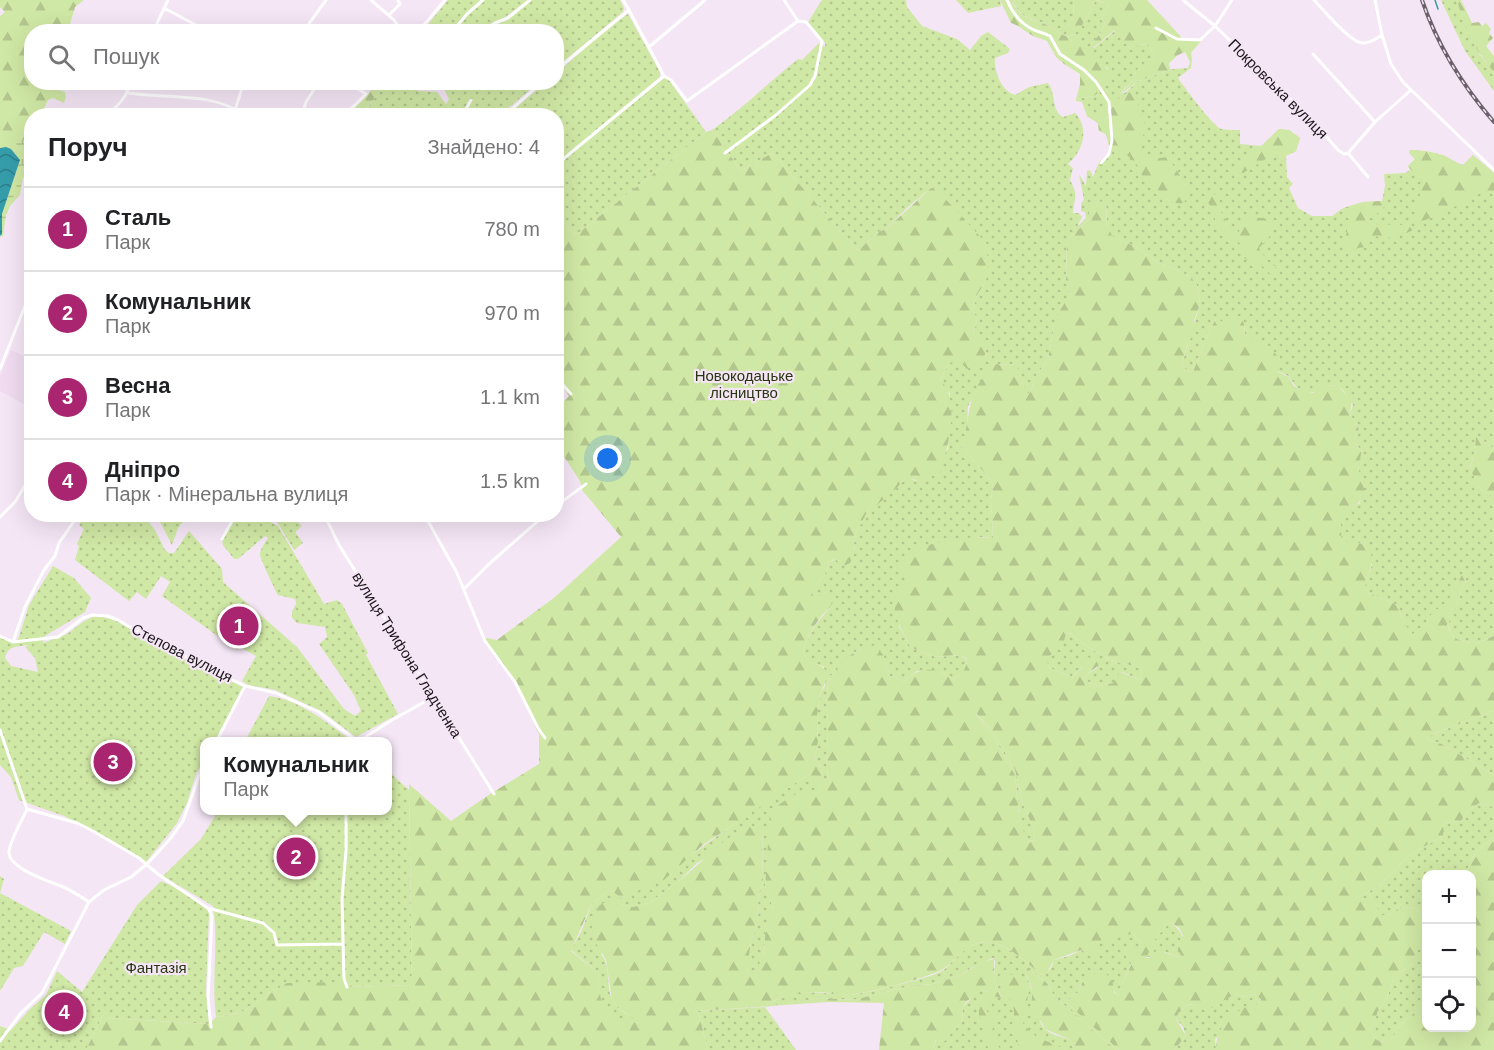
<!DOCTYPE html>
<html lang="uk">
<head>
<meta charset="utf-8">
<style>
	body { margin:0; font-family:Arial,sans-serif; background:#f2f2f2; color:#202124 }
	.controls { position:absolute; right:18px; bottom:18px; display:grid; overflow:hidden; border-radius:12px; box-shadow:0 6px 24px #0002 }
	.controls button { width:54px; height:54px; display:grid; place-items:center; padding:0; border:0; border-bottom:2px solid #e0e0e0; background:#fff; color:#202124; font:30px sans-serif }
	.you { position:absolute; left:608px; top:459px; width:21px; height:21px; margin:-15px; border:4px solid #fff; border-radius:50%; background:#1a73e8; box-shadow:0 0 0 9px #1a73e833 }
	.badge { display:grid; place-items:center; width:39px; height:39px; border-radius:50%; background:#a92570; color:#fff; font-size:20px; font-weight:700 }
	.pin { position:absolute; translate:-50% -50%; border:3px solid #fff; box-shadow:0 2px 6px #0006 }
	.popup { position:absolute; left:200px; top:737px; width:192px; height:78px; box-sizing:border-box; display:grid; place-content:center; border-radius:12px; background:#fff; filter:drop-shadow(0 2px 4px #0005); font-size:20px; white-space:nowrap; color:#757577 }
	.popup b { font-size:22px; color:#202124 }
	.popup::after { content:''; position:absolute; left:50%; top:100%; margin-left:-12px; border:12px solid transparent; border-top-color:#fff }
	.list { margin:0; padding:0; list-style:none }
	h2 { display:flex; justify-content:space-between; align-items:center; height:78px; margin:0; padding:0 24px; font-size:26px }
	h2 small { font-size:20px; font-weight:400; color:#757577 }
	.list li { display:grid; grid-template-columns:39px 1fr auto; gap:18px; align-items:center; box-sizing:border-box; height:84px; padding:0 24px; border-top:2px solid #e0e0e0 }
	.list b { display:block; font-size:22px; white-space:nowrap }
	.list p { margin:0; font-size:20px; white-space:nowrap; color:#757577 }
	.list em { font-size:20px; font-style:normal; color:#757577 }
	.icon { flex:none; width:33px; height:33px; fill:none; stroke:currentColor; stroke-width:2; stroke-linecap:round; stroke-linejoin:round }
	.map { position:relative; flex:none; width:1494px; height:1050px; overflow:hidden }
	.search { position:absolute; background:#fff; box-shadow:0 6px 24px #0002; left:24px; top:24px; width:540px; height:66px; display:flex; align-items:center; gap:15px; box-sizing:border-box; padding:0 21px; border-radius:24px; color:#757577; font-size:22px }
	.panel { position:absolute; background:#fff; box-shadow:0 6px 24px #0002; left:24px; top:108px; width:540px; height:414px; border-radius:24px }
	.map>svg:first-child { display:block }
	.built { fill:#f0dbf0 }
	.green { fill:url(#green-dots); fill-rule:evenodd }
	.forest { fill:url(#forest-firs); fill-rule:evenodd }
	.wetland { fill:url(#wetland-marsh) }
	.water { fill:url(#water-waves) }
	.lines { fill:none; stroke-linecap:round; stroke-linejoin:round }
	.stream { stroke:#359daa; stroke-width:1.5 }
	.minor { stroke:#fff; stroke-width:3 }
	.tertiary { stroke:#fff; stroke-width:3 }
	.rail-casing { stroke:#6a616a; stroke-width:4 }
	.rail { stroke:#f5e6f5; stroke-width:1.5; stroke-dasharray:4.5; stroke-linecap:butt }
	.labels { text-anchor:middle; stroke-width:4.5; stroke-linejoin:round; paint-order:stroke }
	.street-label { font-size:15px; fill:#1a151a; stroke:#f5e6f5 }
	.park-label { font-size:15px; fill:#293510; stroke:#f5e6f5 }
</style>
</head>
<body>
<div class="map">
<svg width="1494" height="1050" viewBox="0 0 1494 1050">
	<defs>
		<pattern id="green-dots" width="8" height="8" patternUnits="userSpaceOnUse" patternTransform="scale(1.5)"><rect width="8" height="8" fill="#d0e8a5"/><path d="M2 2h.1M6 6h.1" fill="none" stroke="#b2c68d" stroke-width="1.8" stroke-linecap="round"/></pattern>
		<pattern id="forest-firs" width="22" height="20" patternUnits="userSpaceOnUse" patternTransform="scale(1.5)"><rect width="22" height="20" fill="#d0e8a5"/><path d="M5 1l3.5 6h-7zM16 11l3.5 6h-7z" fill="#b2c68d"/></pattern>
		<pattern id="wetland-marsh" width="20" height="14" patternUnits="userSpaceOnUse" patternTransform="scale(1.5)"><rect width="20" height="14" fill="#d0e8a5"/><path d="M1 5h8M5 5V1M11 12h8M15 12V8" fill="none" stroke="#b2c68d"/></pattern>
		<pattern id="water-waves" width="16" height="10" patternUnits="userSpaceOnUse" patternTransform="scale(1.5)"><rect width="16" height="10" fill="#359daa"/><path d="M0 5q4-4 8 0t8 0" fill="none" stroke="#2c7f8a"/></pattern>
	</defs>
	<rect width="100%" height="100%" fill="#f5e6f5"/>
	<path class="built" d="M11,350L31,359V408L0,391V376Z"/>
	<path class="green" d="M448,0H528L504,18L488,25L481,31H429L425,28Z
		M531,0H620L624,8L623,12L557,67L556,32H490L488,29L505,20Z
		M822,0H906L907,7L922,26L957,39L970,50L981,36L988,32L1010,49L1008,53L995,58C994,71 1001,91 1015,95L1029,87L1048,83C1057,95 1050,109 1063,117L1075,113C1090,129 1083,151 1068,164L1073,168L1070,180C1079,197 1074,197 1073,213H1079L1082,217L1077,227L1086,218L1085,212L1081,211V203L1084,200L1079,174L1086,186L1087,171L1090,170L1093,177L1099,162L1109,153L1110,149L1106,134L1099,131L1098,123L1087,116L1082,102L1076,101V99L1094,96L1097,85L1108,69L1074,34L1068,37C1061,35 1057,30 1051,27C1031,16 1026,24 1012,1L1016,0H1074L1073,17L1068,26L1081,27L1096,0L1109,5L1101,20L1105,22L1102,31L1091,45L1094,48L1116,30L1130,49L1138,45L1148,44L1155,57L1136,71L1134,79L1120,94L1125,93L1138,81L1173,69L1191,68L1178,78C1184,87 1213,126 1221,129C1227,130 1234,130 1240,130V144L1261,146L1279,129L1289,130L1300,138L1296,151L1286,156L1287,177L1293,184L1289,188L1298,208L1312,216H1332L1343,208L1363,202L1382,201L1385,186L1384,174L1405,173L1410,170L1408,166L1415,159L1409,153L1410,150C1422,150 1434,152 1445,156C1452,159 1457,164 1463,165L1473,155L1494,173V449L1476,435L1475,450L1470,468L1481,490L1494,497V636C1473,644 1477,646 1454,638L1447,624C1457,611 1459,594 1466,578L1463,574L1444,610L1428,618L1427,626L1412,635L1404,623L1397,605L1369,593L1365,586L1372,565L1361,543L1341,542C1339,520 1339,513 1360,503L1363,486L1359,476L1358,462L1362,452L1354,441L1359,429L1350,414L1353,405C1332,366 1327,399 1303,391C1295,388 1295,384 1290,378C1287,374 1279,372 1273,370L1279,359C1271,346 1258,342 1245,335L1244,324L1234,316L1223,323L1216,319L1209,331L1193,372L1187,371L1182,364L1200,304L1198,289L1195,281L1180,271L1159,263L1138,248L1111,236L1107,224L1106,202L1067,241L1066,281L1071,293L1054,327L1048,359L1034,379L1031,391L1027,396L1016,365L994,364L968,406L967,428L962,447L991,480L993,486L991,500L993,538L979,537L906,578L899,626L911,648L936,657L960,655L967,660C967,669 961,675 953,679L943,673L917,671L904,681L890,676L883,655L862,649C855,652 849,655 844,661C838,667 837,672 830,676C825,693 827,709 828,727C828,747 824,765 830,784L826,785L820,765L814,760L818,742L817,716L821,692L825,686L824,667L809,661L803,653C807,636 817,621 830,608L812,594C818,579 826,578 829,562L855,551L854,543L856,533L871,505L897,488L906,477L916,481L948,449L950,394L940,380L949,363L973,336L977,320L973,309L977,295L986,281L931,188L908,207L886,229L876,233L858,251L772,153L741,171L712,130C743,108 769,82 798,59L802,60L819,43L825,47V43L808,22Z
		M956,0H1000L1001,6L968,13Z
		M1441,0H1457L1480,55L1494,72V91L1465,51Z
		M628,14L660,72V77L557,163L556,116H506L545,83L556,82L557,73L612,24Z
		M664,78L669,80L706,132L577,234L572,232L557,212L556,166Z
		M392,83H414L418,91L437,92L446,104L449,99L442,85L443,83H538L500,115L361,116L380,92Z
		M84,515H143L155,530L165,550L169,553H174L189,531L222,569L223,582L297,647L344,709L355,716L361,711L354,695L319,644L327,637L325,627L297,623L292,618V611L296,604L295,599L278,595C275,590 260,558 260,555C260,549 265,543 268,538L265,536L238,559H234L223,545L222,540L237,515H257L278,526L324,604L337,600L342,604L368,653L366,655L398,714L356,737L321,711L275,690L248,685L242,681L256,656L240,647L237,650L162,596L170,582L161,576L146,599L137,592L129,601L75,560L79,546L77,544L84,529L79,525Z
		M154,515H186L187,517L178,528L172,545L160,522Z
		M262,515H291L302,526L295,532L303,543L294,550L277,522Z
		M53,566L74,578L91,598L85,612L45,636L43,643L67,634L84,621L97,615L117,621L153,643L243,687L216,741L204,742V760L196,774L187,803L177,823L146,862L108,838L64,816L19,800L11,777L0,765V637L15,643L19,637L29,605ZM29,645L25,647L35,658L38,672L11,666L5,658C8,645 17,647 29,645Z
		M1070,633C1076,640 1105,658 1114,661C1124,664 1133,665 1142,668L1141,680L1122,672L1113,683L1098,686L1084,680L1086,675L1097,668V661C1086,660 1079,670 1072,677L1050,668L1045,659L1066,634Z
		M269,696C300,700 328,723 352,741H245Z
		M971,703L977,715L994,733L1015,770L1023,804L1032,825L1035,839L1026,843L1019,815L1015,775L995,739L976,716Z
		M1494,711V775L1442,744L1425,740L1433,734Z
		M388,771L409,790L412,985L347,987L287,983L240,1013L216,1017C211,980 219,943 213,906L163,876L201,839L218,811L388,810Z
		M809,774L820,789L768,860L765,888L773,907C765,928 765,951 760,974L749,977L747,969L755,965L749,956C750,944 753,934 757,923C761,909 754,897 763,884L762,826L697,863L677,883L649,903L633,907L621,904L601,954C612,967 605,987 613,1001C618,1011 632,1016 641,1022C624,1024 609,1021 601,1003C598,995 600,982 600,974L571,950L581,932L592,903L611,890L622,898L690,856L749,813Z
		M1479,803L1494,807V837L1476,852L1465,874H1426V991C1422,997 1421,1002 1418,1009C1414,1015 1407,1018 1403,1023C1394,1034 1394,1043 1377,1041L1371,1031L1378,1011L1387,998L1394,977L1415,962L1421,914L1413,907L1398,909L1388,915H1380L1350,902L1379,886L1411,854L1443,836L1444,823L1461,821L1468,811Z
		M0,876L4,879L0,893L71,931L65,944L44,932L23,966L14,968L0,991Z
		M161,881C178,888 195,898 209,912L206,989L209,1024L108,1018L103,1015L86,1050H0V1026L11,1030L30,1009L46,995L57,971L82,992L137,905Z
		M1170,922C1186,934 1183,940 1182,958L1165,952L1145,958L1155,939Z
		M1123,934H1133L1141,942L1120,989V994L1117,995L1101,971L1081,984L1079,992L1073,995L1069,1001L1070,1006L1084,1016L1119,1050H1116L1054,996L1047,983L1027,968L1025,974C1035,989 1035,1017 1044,1028C1049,1034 1062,1037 1070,1040L1074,1050H936L933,1047L937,1039L945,1041C954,1027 966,1026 962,1008L980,989C988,991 993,997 1001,997L994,977L995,961L993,958L971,968L959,976L933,984L910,986L853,1000L821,998L765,1007L796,1050H708L698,1011L765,1007C777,996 805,991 822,993C830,993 840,996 849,995C869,993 896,985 917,980C925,977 940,974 946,968C959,956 968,941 988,942C1007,943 1028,964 1042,975C1050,972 1052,967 1054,960L1069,956L1100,941Z
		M1235,994L1244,997L1253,994L1261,998L1259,1004L1215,1039L1216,1050H1174L1186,1036L1183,1027L1176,1019L1179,1012L1189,1004C1204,1010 1222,1001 1235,994Z"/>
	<path class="forest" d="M0,0H84L75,7L68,31L32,32V82L57,83L59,90L65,92L66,97L64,103L53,98L48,100L41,115L32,116L31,144L20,139L0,136V16L5,12L0,7Z
		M1000,0H1016L1012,2C1026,24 1031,16 1051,27C1057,30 1061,35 1068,37L1074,34L1070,31L1068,26L1073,17L1074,0H1096L1081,27L1074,34L1102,61L1111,76L1108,79L1103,77V82L1097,84L1100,91L1094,96L1076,99L1080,84V74L1064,64L1056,57L1047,41L1033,36L1016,25L1011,23Z
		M1097,0H1147L1183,39L1201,41L1191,53L1192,59L1191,68H1188L1190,62L1185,52L1178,55L1169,63L1170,69H1173L1138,81L1119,96L1134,79L1136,71L1140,66L1155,57L1148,44L1138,45L1131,50L1115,30L1093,48L1091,45L1102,31L1105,22L1101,20L1109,5Z
		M1457,0H1461L1472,23L1479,22L1482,26L1486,23L1491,29L1489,33L1493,38L1486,46L1494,56V72C1473,47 1466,31 1457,0Z
		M377,83H392L380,92L361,115L346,116L364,99Z
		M1133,90L1146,129L1139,145L1143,155L1158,158L1168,157L1190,191L1184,203C1173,204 1170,202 1163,194C1157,189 1149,184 1143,179C1141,164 1125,150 1110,149L1106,134L1099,131L1098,123L1087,116L1102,114L1106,106Z
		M1279,129L1289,130L1300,138L1296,151L1285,156L1269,157L1243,173L1237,172C1242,155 1245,154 1260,147C1267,143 1273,135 1279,129Z
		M712,130L741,171L772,153L858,251L876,233L886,229L931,188L940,193L987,244L988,270L986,281L977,295L973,309L977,320L973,336L982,338L988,344L983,360L967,369L962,364V355L954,362L949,363L940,380C961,396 948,450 940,472L923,481L905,478L897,488L877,505H871L856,533L854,543L855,551L850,563L843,566L835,559L829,562C826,578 818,579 812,594L816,597L824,594L833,598C830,611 827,609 820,618C812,628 806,641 803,653C812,666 821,662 829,674L821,692L817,716L818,742L814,760L820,765L826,785L830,783C824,765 828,746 828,727C827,709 825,693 830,676C837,672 838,667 843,661C852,652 863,648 875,645L883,655L890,676L904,681C922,666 933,666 953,679C961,675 967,669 967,659L960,655L936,657L911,648C898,623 884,602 906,578L901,570L902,557C931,541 960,536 993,538L991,500L993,486L991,480L962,447C972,410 965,395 994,364L1016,365L1027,394L1031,391L1034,379L1048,359L1054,327L1059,312L1071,293L1066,281L1067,241L1089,219V212L1095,202L1106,201L1107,224L1112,236L1138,248L1159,263L1180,271L1195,281L1198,289L1200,304L1194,321L1196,328L1187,346L1182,364L1187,371L1193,372L1209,331L1216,319L1223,322L1234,316H1240L1244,324L1245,335L1269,346L1280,359L1274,370L1289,377L1294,386L1301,390L1313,393L1321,385L1338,386L1352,400L1350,414L1359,429L1354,441L1362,452C1355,470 1361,476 1365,493C1352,518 1337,502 1342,542C1378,540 1375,558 1365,586L1369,593L1397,605L1404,623L1412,634L1427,626L1428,618L1436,609H1444L1463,573L1466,578C1459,594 1457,611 1447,625L1454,638C1476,646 1474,644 1494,636V711L1433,734L1426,740L1442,744L1494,775V807L1479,803L1468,811L1461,821L1444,823L1443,836L1411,854L1379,886L1352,901L1365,898L1375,901L1380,915H1388L1398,909L1413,907L1421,914L1424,928L1415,962L1394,977L1387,998L1378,1011L1371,1031L1377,1041C1394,1043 1394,1034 1403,1023C1407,1018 1414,1015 1417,1009C1421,1002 1422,997 1426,991V1028H1472V874H1465L1476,852L1494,837V1050H1216C1215,1027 1235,1006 1259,1004L1261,999L1254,994L1244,997L1235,994L1208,1010L1189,1004L1179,1012L1176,1019L1186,1036L1174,1050H1119L1065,1001H1069L1073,995L1079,992C1083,976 1088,978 1101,971C1110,975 1114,982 1114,992L1117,995L1120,994V989L1132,963L1129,962L1123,952L1131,946H1138L1141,942L1133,934L1117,936L1115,943L1106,944L1100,941L1097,954L1090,955L1081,950L1054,960L1047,973L1042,975C1028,964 1007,943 988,942C964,940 955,966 935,973C911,982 875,991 850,995C840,997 829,992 818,992C803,993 777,996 766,1006L821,998L853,1000L910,986L933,984L959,976L982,962L994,959V977L1001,998C993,997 988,991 980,989L978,994L967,1001L962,1008C966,1026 954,1027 945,1041L936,1040L933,1047L936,1050H879L884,1003L829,1002L698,1011L708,1050H86L103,1015L108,1018L209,1024L216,1017L240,1013L287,983L331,982L347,987L412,985L409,784L451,821L490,794L539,764V734L514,682L485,644L486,638L497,640L555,597L621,537L582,490L580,481L557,446V409L569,396L557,380V212L572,232L577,234L706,132ZM1070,633C1076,640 1105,658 1114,661C1123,664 1133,665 1142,668L1141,680L1120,672L1113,683L1098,686L1084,680L1086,675L1103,662V658C1096,662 1093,661 1087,656L1082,658V667L1072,677L1050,668L1046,659L1063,644L1066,634ZM975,712L994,733L1015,770L1023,804L1032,825L1035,839L1027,843L1019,815L1015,775L995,739L976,716ZM809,774L813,784L820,789L819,791C802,786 782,802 770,812L765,889L773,907L766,924L764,952L758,967L759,974L749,976L747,969L756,965L749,956C750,944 753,934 757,923C761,909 754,897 763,884L762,826L744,827L722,843L677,883L649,903L633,907L621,904L614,897L597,907L592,921V937L606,960L612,1000L617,1007L639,1022C624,1024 604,1018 601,999C599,992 600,982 600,974L571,951L592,903L611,890L621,898L665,879L703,845ZM1170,922L1179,928L1183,936L1176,945L1182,958L1157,950L1149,958H1146L1155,939Z
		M1410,150C1422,150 1434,152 1445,156C1452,159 1457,164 1463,165L1473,155L1494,173V193L1478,194L1447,211L1418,223L1415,215L1423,183L1408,166L1415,159L1409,153Z
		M1218,194C1219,217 1225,218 1239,233L1240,221C1254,216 1262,216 1274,223L1270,236L1259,248L1268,262L1277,266L1270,274C1263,266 1260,262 1250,263L1238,252L1240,243L1229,237L1215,222V216L1207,200L1210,195Z
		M1382,201L1385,205L1382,210L1368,220L1369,224L1407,225L1414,230L1393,238L1372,236L1366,247L1358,248L1343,256C1343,239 1351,223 1351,206L1363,202Z
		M1476,435L1494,449V497L1481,490L1470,469L1475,450Z
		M1027,968L1047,983L1054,996L1116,1050H1074L1070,1040L1045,1029L1041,1021L1031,1017C1030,997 1037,992 1025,974Z
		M1004,973L1022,977L1030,985L1023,1025L1037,1037L1067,1050H1019L1017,1036L1012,1026C1015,1016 1015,1008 1010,999L1006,998L998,980L999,976Z
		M983,994H988L991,1001L986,1014L989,1018L993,1013H997C989,1026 993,1039 1001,1050H989L988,1048L985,1035L986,1025L979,1016V1006Z"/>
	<path class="wetland" d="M3,135L20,139L32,144L31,159L22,181L20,195L10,206L6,215L3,236L0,237L2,232V214L20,160L11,149L0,148V136Z"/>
	<path class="water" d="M6,147L11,149L20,160L2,214V234L0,236V148Z"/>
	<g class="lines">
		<path class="stream" d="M1435,0L1438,9"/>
		<path class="minor" d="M371,0L394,20L402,32
			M1007,0C1012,12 1020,23 1032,29C1038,32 1044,33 1050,36L1060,54L1084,70L1096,82L1109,102L1112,140L1109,154L1101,163
			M1183,0L1215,26L1309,117L1338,150L1344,154L1348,153L1368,177
			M1314,0C1323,9 1352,45 1364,43C1370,43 1377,38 1382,35
			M164,8L209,32
			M629,10L664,76
			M389,15L400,4L398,0
			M1156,28L1177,39L1200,40L1215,26L1232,0
			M153,32L168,0
			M216,32H225
			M418,32L445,0
			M452,32L467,14L483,0
			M483,32L495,23L508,18L530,0
			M649,47L705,0
			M1313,54L1375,122
			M556,70L629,10L623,0
			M128,93C164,99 214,91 245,116
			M107,116C119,103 126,100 130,82
			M302,116L306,102L319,82
			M344,116L366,94L347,82
			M462,116L471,100
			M504,116L542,82
			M1349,152L1375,122L1411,90
			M725,153L776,115L810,85L815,76L822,41L806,22L798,21L784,0
			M556,165L664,76L671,80L687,101L798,21
			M0,369L32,288
			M556,377L571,394
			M556,506L586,484
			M324,514L339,545L494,794
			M424,514L457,573L485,641L515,682L538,728L545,738
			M222,539L236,514
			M464,589L489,564L546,514
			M0,636L13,642L58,637L83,618L92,615L108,616L118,620L153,641L245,686L276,693L319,712L358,742
			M13,642L25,607L44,570L55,556L59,543L79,514
			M0,730L27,809C22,821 10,840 9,852C8,868 48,881 61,886C71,890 80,896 89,902
			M216,742L245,686
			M358,742L387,723L433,697
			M27,809L77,823L91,830L139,858L159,875L208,908L263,923L274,933L277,945L343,944
			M346,810V851L342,899L344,979L347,987
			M209,909L212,917L208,998L211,1027
			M0,1041L21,1013L42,993L89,902L104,890L131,877L147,864L170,839L183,821L204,762"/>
		<path class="tertiary" d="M1375,0L1382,35L1391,64L1403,82L1494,170
			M303,32L326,0
			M233,116L244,82
			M0,517L15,502L32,474"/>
		<defs>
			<path id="rail" d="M1422,0C1438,47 1462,85 1494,122"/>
		</defs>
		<use href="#rail" class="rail-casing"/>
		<use href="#rail" class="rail"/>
	</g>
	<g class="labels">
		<g class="street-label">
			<text transform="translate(1278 89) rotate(45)" y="5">Покровська вулиця</text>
			<text transform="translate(182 653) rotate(27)" y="5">Степова вулиця</text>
			<text transform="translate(407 655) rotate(58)" y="5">вулиця Трифона Гладченка</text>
		</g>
		<g class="park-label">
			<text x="744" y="381">Новокодацьке<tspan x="744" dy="17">лісництво</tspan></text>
			<text x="156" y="973">Фантазія</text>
		</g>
	</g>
</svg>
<div class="controls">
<button>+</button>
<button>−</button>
<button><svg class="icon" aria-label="locate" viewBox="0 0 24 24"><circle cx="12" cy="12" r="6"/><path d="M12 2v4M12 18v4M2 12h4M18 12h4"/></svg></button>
</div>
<div class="you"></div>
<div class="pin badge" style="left:239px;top:626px">1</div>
<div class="pin badge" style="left:296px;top:857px">2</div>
<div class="popup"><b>Комунальник</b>Парк</div>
<div class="pin badge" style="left:113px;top:762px">3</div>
<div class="pin badge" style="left:64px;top:1012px">4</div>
<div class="search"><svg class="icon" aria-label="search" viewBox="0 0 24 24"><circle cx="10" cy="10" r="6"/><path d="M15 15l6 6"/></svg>Пошук</div>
<section class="panel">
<h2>Поруч<small>Знайдено: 4</small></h2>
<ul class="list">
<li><span class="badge">1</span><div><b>Сталь</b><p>Парк</p></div><em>780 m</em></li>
<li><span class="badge">2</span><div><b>Комунальник</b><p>Парк</p></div><em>970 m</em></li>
<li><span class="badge">3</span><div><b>Весна</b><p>Парк</p></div><em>1.1 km</em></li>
<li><span class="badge">4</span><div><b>Дніпро</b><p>Парк · Мінеральна вулиця</p></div><em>1.5 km</em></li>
</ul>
</section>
</div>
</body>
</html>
